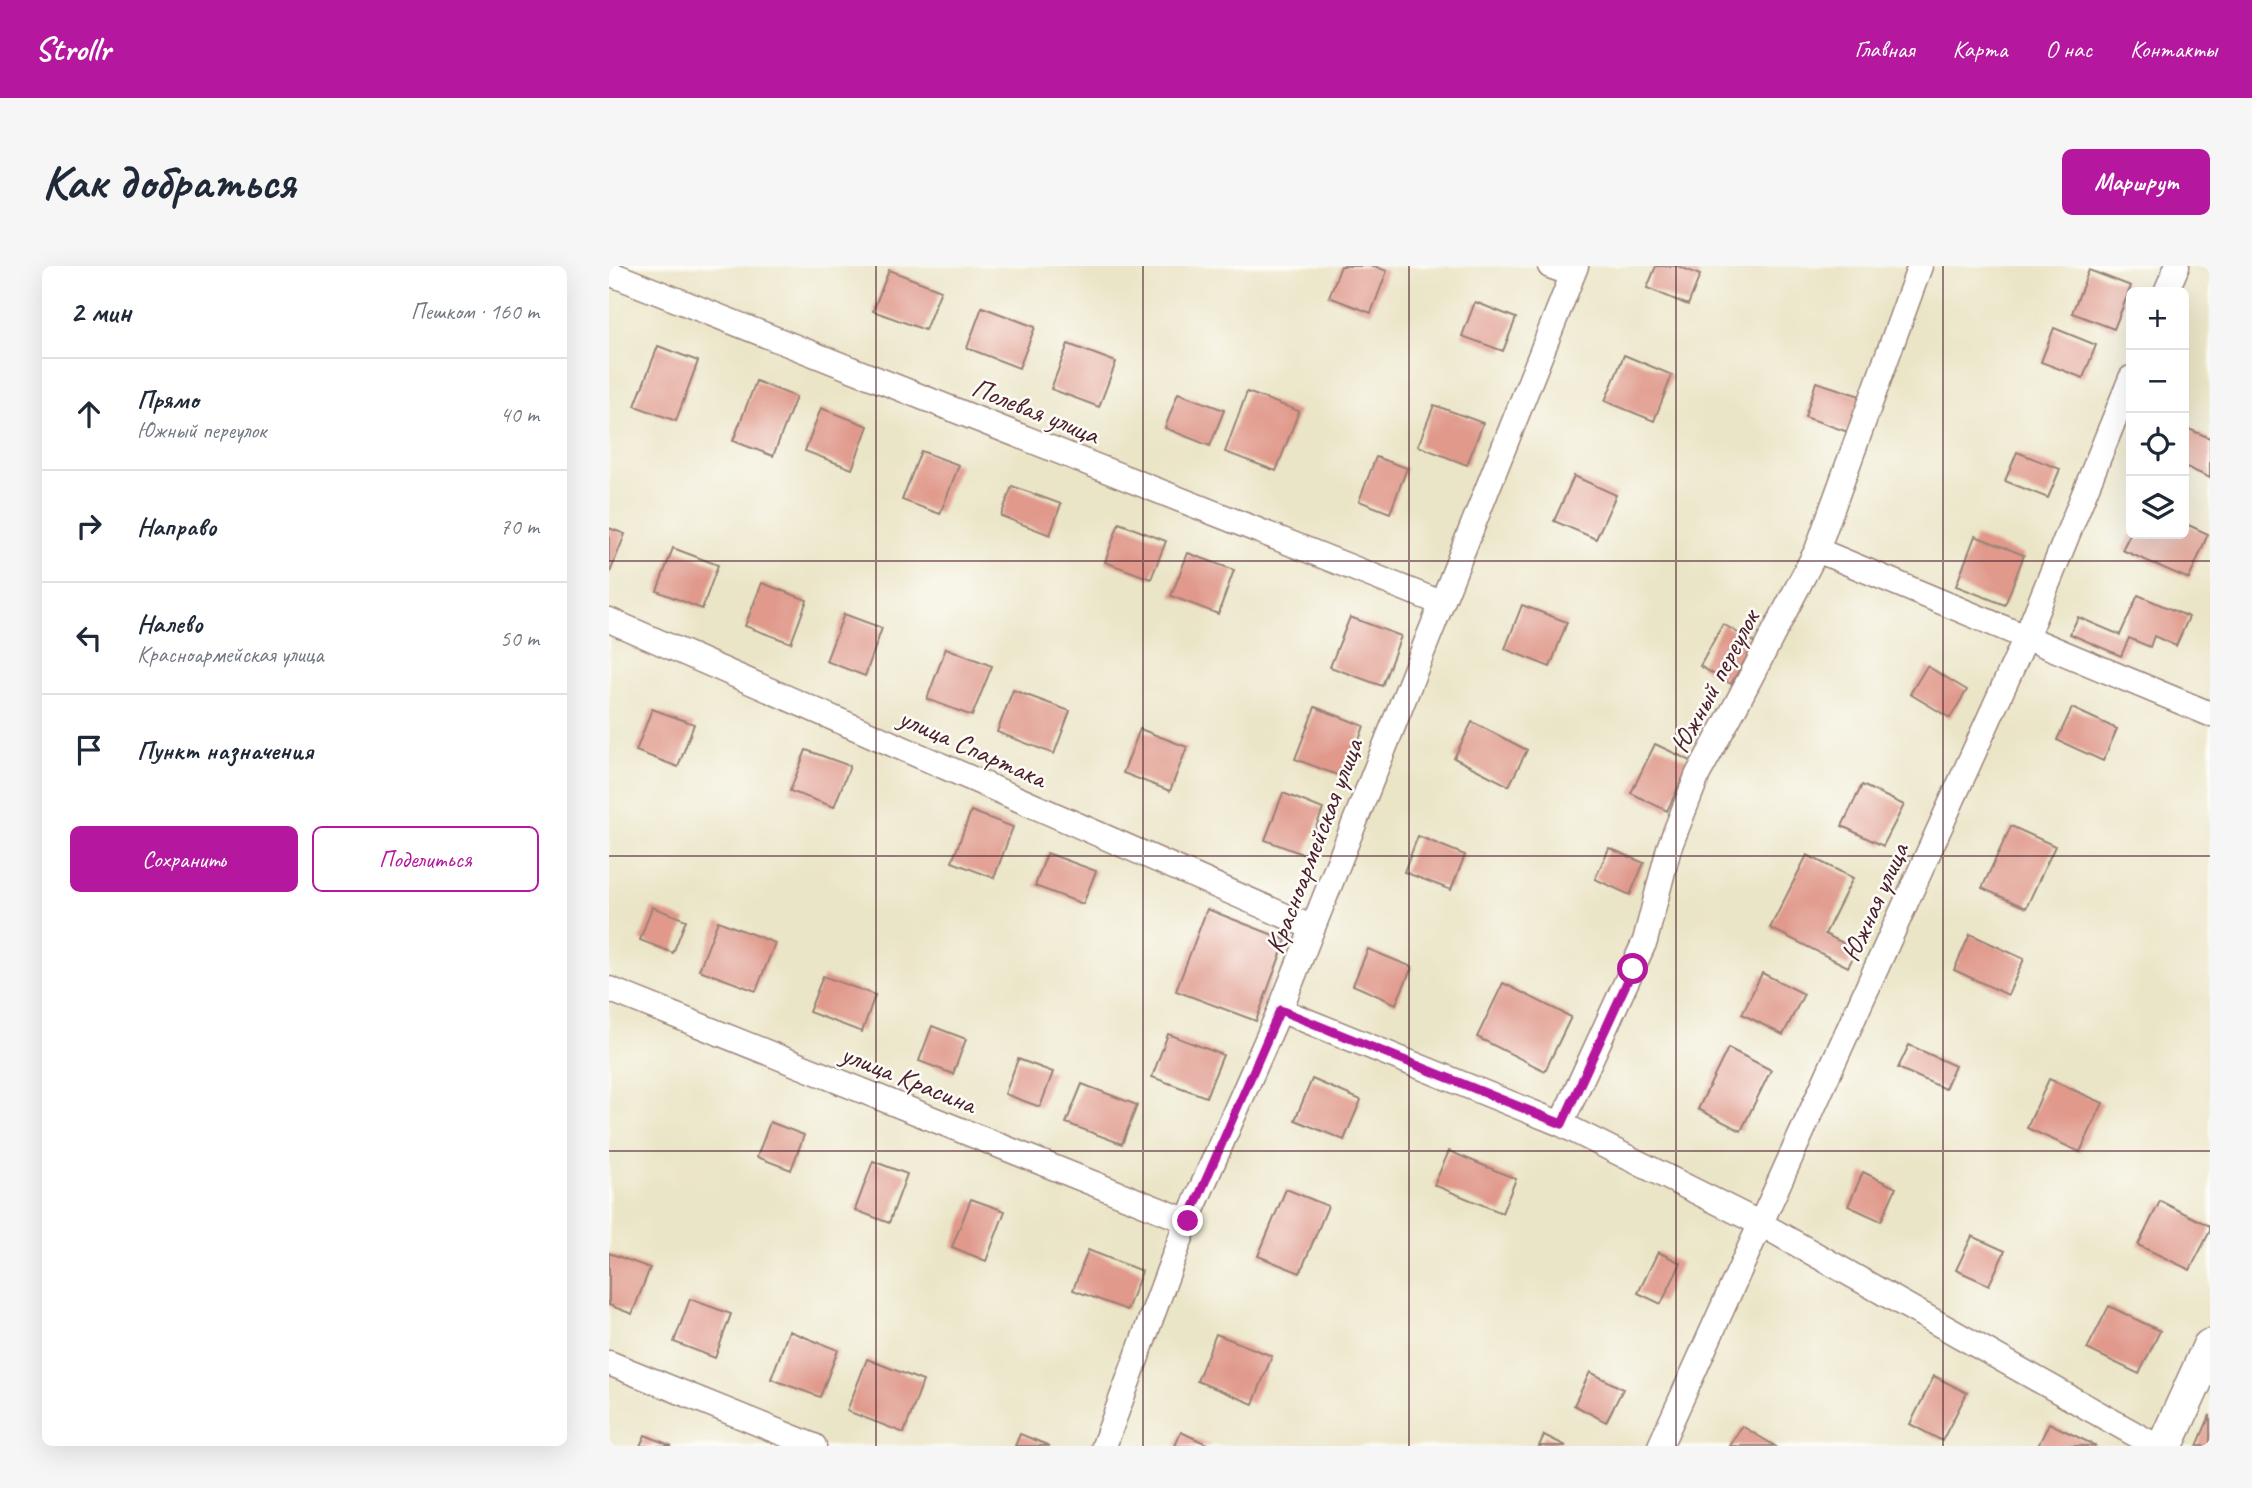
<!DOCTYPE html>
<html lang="ru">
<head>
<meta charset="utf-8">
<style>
	body { margin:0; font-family:Caveat,sans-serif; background:#f6f6f7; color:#1f2937 }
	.controls { position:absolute; right:21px; top:21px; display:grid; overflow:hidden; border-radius:10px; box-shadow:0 7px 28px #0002 }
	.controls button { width:63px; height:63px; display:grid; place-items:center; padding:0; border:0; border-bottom:2px solid #e0e1e3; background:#fff; color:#1f2937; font:35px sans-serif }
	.stop { position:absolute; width:21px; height:21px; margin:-16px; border:5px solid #b5179e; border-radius:50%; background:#fff }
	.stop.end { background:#b5179e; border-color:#fff; box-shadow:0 2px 7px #0008 }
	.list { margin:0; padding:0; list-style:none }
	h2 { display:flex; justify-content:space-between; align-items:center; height:91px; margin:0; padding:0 28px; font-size:30px }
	h2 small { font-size:23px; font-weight:400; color:#747a83 }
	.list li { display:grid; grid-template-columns:46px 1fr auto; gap:21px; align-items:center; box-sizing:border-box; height:112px; padding:0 28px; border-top:2px solid #e0e1e3 }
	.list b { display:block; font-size:26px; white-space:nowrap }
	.list p { margin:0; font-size:23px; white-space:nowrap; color:#747a83 }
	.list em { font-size:23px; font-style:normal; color:#747a83 }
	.actions { display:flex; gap:14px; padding:21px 28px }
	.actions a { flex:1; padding:16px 0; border:2px solid #b5179e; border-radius:10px; text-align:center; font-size:24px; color:#b5179e }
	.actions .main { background:#b5179e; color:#fff }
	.icon { flex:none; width:38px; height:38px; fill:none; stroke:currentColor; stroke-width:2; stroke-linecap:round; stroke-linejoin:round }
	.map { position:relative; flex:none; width:1601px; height:1180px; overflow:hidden; border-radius:10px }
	header { display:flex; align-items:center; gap:42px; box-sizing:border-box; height:98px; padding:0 35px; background:#b5179e; color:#fff }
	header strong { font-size:33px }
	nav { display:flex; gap:38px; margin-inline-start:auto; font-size:24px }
	.intro { display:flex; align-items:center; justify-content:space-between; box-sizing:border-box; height:168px; padding:0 42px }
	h1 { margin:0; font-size:49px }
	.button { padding:18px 32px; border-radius:10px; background:#b5179e; color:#fff; font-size:24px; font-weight:700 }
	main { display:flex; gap:42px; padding:0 42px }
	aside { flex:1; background:#fff; border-radius:10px; box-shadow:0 7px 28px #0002 }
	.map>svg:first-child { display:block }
	.building { fill:#e0998b }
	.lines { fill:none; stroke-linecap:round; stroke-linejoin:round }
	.street-casing { stroke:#9a8279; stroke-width:27 }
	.secondary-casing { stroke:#9a8279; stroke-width:38 }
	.street { stroke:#fff; stroke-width:24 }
	.secondary { stroke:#fff; stroke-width:35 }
	.route { stroke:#b5179e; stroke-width:9 }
	.grid { fill:none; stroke:#4a1f2b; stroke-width:2; stroke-opacity:0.55 }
	.labels { text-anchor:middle; stroke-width:5; stroke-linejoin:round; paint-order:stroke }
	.street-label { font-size:28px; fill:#4a1f2b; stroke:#fdfcf7 }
</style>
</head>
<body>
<header>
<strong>Strollr</strong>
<nav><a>Главная</a><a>Карта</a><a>О нас</a><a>Контакты</a></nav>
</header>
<div class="intro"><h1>Как добраться</h1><a class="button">Маршрут</a></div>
<main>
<aside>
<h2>2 мин<small>Пешком · 160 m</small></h2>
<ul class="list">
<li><svg class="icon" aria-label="ahead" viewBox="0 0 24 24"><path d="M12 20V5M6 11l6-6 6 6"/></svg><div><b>Прямо</b><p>Южный переулок</p></div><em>40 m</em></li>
<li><svg class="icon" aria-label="right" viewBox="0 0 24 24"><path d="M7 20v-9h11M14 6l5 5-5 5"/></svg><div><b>Направо</b></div><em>70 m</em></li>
<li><svg class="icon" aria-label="left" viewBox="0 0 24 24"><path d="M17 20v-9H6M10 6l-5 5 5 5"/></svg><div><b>Налево</b><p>Красноармейская улица</p></div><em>50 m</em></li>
<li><svg class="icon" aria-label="arrive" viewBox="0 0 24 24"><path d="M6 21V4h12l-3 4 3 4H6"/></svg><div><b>Пункт назначения</b></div></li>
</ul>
<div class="actions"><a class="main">Сохранить</a><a>Поделиться</a></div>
</aside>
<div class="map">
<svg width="1601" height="1180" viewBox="0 0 1601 1180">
	<rect width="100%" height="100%" fill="#fdfcf7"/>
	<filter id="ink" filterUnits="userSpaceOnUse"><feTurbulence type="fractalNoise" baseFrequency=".0143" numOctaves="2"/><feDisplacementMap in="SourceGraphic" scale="14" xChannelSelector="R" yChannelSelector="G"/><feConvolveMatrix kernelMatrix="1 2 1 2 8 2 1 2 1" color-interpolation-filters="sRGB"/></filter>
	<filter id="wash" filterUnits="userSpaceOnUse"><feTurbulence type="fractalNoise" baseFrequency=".00686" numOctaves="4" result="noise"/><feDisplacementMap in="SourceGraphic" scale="28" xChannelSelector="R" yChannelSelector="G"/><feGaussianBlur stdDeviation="1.57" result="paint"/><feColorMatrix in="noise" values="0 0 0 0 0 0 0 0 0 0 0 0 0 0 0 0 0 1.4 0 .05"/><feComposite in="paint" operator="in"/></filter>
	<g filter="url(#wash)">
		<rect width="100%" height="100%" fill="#ebe5c7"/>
		<g id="blocks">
			<path class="building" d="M732,0H765L778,5L762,47L720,31Z
				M1047,0H1069L1091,9L1079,39L1038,22Z
				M280,4L332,24L316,64L264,45Z
				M1480,4L1522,20L1505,63L1463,47Z
				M866,36L907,52L894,85L853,70Z
				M373,41L426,61L410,102L358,82Z
				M1445,62L1487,79L1474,112L1432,96Z
				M459,78L507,96L490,141L442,123Z
				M49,80L89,95L67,155L26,140Z
				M1015,89L1063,109L1045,155L996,135Z
				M147,115L187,131L164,190L124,175Z
				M1207,116L1251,130L1239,166L1196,151Z
				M638,126L690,145L667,205L616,186Z
				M569,127L615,144L601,180L556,162Z
				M825,139L874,157L858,199L809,180Z
				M212,142L259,160L243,203L196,185Z
				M1575,161L1601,172V212L1575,200Z
				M312,185L350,199L331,248L293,234Z
				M1408,186L1451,203L1439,232L1396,215Z
				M767,191L798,202L781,247L750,235Z
				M965,210L1007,229L987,273L945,255Z
				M403,220L452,238L441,269L392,250Z
				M510,257L557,275L542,313L496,296Z
				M1575,257L1599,268L1580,313L1513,284L1521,268H1575Z
				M0,262L16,268L0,309Z
				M1366,270L1415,289L1396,339L1347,320Z
				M64,282L109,299L93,343L48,325Z
				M579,287L625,304L609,348L562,330Z
				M153,317L198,334L182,377L136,360Z
				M1529,329L1580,351L1567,380L1545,370L1541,381L1520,372L1512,390L1461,368L1469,351L1511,369Z
				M913,339L958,356L941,401L896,383Z
				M235,348L273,362L256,410L217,395Z
				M741,351L792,370L773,420L721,401Z
				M1114,358L1146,377L1122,418L1091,400Z
				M337,382L383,400L363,450L318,433Z
				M1318,400L1358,424L1341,452L1301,428Z
				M404,424L461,445L445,488L388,466Z
				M706,441L755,460L736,512L686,493Z
				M1463,442L1508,463L1494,495L1448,474Z
				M43,443L85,458L69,501L27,485Z
				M863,456L918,484L900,520L845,492Z
				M531,463L578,481L561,525L514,507Z
				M1046,478L1082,495L1058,545L1022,527Z
				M197,484L241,500L225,541L181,525Z
				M1253,519L1295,539L1274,580L1233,560Z
				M674,527L714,543L696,589L656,574Z
				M362,545L404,561L385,612L343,596Z
				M1402,560L1446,580L1417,642L1373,622Z
				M809,570L856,589L842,624L795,606Z
				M1000,582L1035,597L1021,629L986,613Z
				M438,587L487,605L474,638L426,620Z
				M1198,589L1244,612L1216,668L1248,684L1239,701L1161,662Z
				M43,641L77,654L64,687L31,674Z
				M598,643L677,674L647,755L567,725Z
				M109,655L166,677L147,725L90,704Z
				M1361,668L1415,693L1399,729L1345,704Z
				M759,683L803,701L787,738L744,719Z
				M1153,707L1195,728L1174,769L1133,748Z
				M214,710L266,729L253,766L200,746Z
				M894,717L962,751L936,805L868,771Z
				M323,760L357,773L344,808L310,795Z
				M559,768L614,789L597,831L543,811Z
				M1300,779L1346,800L1336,823L1289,802Z
				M1119,782L1162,804L1132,865L1089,843Z
				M409,793L444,806L431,841L396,828Z
				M703,813L752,834L735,874L686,854Z
				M1440,813L1494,837L1471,886L1418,862Z
				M473,818L528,839L513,878L457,857Z
				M161,856L195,869L182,904L148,891Z
				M840,885L907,913L893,947L825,919Z
				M264,895L298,908L280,957L246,944Z
				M1254,906L1287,922L1272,955L1239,940Z
				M677,923L719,940L691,1007L649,990Z
				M362,933L396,945L377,995L343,981Z
				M1551,935L1601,960V965L1581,1004L1529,979Z
				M1363,970L1396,985L1380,1019L1347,1004Z
				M479,984L533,1005L518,1044L464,1024Z
				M1049,986L1072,997L1052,1038L1029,1027Z
				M0,987L41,1002L23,1048L0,1039Z
				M81,1033L122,1048L106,1092L65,1076Z
				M1500,1040L1551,1065L1530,1108L1478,1083Z
				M180,1065L229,1084L211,1131L162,1113Z
				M607,1068L663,1090L644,1138L588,1115Z
				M258,1093L314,1115L295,1167L238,1145Z
				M981,1106L1014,1123L997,1156L965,1139Z
				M1325,1110L1358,1127L1333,1175L1301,1158Z
				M1601,1149V1180H1588Z
				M1440,1157L1487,1180H1429Z
				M1133,1160L1166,1180H1121Z
				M572,1166L602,1180H566Z
				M411,1168L441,1180H406Z
				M36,1169L63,1180H31Z
				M935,1169L957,1180H930Z"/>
		</g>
	</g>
	<g filter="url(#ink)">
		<use href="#blocks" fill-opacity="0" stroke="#9a8279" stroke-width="2"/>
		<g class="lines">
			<defs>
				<path id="street" d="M941,0L963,8
					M0,7L832,337
					M1557,26L1568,0
					M1208,284L1601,448
					M0,354L704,662
					M0,723L578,955
					M671,744L952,858L1152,958L1547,1180
					M952,858L1036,675L1060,582L1089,508L1127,439L1208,284L1311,0
					M0,1097L205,1180
					M495,1180L578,955L671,744L967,0
					M1051,1180L1417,371L1522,112"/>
				<path id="secondary" d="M1556,1180L1601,1081"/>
			</defs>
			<use href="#street" class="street-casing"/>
			<use href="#secondary" class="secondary-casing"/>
			<use href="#street" class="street"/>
			<use href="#secondary" class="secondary"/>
		</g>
	</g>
	<g class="lines" filter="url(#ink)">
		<path class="route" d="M579,955L671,744L953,858L1024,703"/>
	</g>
	<path class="grid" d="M267,0V1180M534,0V1180M800,0V1180M1067,0V1180M1334,0V1180M0,295H1601M0,590H1601M0,885H1601"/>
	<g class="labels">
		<g class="street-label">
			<text transform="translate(427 144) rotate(22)" y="10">Полевая улица</text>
			<text transform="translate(1105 415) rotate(-62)" y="10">Южный переулок</text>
			<text transform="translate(364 481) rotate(24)" y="10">улица Спартака</text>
			<text transform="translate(704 580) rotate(-69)" y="10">Красноармейская улица</text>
			<text transform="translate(1265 636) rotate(-66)" y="10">Южная улица</text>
			<text transform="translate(300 812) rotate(22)" y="10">улица Красина</text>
		</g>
	</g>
</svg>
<div class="controls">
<button>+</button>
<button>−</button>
<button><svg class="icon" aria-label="locate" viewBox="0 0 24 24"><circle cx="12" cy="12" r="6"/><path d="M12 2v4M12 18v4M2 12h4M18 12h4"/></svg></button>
<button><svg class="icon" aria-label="layers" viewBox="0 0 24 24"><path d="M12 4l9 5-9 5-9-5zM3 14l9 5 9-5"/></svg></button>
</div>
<div class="stop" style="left:1024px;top:703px"></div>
<div class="stop end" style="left:579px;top:955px"></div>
</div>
</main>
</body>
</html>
